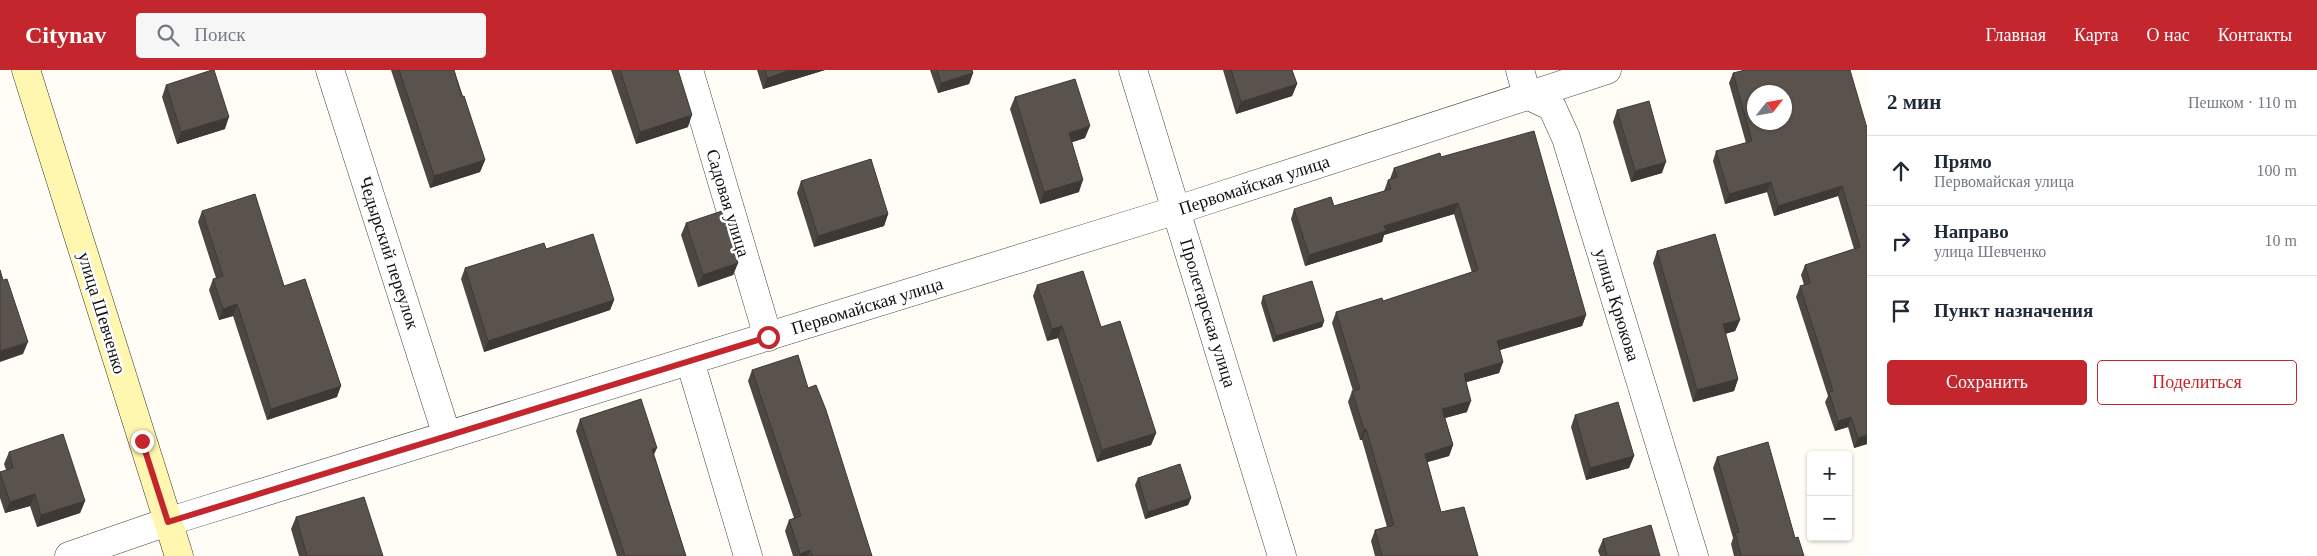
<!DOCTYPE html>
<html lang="ru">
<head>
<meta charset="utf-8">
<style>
	body { margin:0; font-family:"Times New Roman",serif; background:#f6f6f7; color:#1f2937 }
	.controls { position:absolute; right:15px; bottom:15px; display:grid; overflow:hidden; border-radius:5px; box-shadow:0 1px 4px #0004 }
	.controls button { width:45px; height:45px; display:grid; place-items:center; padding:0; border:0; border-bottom:1px solid #e0e1e3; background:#fff; color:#1f2937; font:25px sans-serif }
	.compass { position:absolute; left:1747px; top:15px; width:45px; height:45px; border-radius:50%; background:#fff; box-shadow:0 1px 4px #0004; rotate:59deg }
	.stop { position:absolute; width:15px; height:15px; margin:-11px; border:4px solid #c4262e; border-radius:50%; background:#fff }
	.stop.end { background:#c4262e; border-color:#fff; box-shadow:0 1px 5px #0008 }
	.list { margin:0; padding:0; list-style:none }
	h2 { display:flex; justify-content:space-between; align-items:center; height:65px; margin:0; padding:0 20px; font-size:21px }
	h2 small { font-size:16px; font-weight:400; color:#747a83 }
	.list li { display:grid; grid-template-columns:32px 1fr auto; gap:15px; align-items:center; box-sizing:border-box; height:70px; padding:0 20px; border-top:1px solid #e0e1e3 }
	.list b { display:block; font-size:19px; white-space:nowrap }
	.list p { margin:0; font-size:16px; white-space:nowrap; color:#747a83 }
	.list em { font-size:16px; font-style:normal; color:#747a83 }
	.actions { display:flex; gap:10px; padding:15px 20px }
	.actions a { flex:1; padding:11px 0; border:1px solid #c4262e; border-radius:5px; text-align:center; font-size:18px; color:#c4262e }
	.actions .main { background:#c4262e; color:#fff }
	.icon { flex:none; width:28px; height:28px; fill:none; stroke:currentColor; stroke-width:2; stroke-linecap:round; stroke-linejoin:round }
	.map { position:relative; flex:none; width:1867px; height:486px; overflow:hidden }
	header { display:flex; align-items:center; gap:30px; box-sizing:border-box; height:70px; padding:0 25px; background:#c4262e; color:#fff }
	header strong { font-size:24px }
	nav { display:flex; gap:28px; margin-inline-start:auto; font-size:18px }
	.search { width:350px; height:45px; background:#f6f6f7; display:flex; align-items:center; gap:12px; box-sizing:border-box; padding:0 18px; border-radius:5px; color:#747a83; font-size:19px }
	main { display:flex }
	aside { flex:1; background:#fff }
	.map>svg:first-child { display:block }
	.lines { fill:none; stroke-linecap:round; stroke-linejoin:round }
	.street-casing { stroke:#444; stroke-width:29 }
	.secondary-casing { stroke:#333; stroke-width:29 }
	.street { stroke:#fff; stroke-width:28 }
	.secondary { stroke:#fff6b0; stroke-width:28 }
	.wall { fill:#4d4742 }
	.shaded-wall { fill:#3f3936 }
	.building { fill:#5a524d; stroke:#3f3936; fill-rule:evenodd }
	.route { stroke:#c4262e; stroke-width:6 }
	.labels { text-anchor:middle; stroke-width:5; stroke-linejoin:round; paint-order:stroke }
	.street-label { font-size:18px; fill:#111; stroke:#fff }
</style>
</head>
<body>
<header>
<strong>Citynav</strong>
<div class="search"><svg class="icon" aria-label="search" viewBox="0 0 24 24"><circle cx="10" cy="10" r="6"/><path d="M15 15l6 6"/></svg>Поиск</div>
<nav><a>Главная</a><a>Карта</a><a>О нас</a><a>Контакты</a></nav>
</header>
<main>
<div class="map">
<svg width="1867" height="486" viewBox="0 0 1867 486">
	<rect width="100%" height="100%" fill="#fffdf5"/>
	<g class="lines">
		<defs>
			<path id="street" d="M330,0L447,366
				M689,0L768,267
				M1133,0L1282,486
				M1520,0L1527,25L1552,37L1566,68L1694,486
				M690,291L748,486
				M69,486L167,452L1177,140L1607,0"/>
			<path id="secondary" d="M26,0L179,486"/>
		</defs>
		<use href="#street" class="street-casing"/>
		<use href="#secondary" class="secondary-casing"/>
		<use href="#street" class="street"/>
		<use href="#secondary" class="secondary"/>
	</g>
	<path class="wall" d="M391,0H454L485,90L480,102L430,118Z
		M611,0H678L688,57L636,74Z
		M757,0H825L763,19Z
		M930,0H972L973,3L969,14L938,23Z
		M1223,0H1292L1297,14L1292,26L1236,44Z
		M1733,3L1867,58V374L1854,378L1848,357L1835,361L1825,332L1828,326L1796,227L1800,216L1804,215L1801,205L1805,195L1854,179L1838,126L1774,146L1767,122L1725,134L1713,91L1716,81L1746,73L1729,13Z
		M166,15L225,59L177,74L162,27Z
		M1015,27L1085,68L1072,72L1079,122L1040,134L1010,39Z
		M1617,40L1662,103L1631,112L1613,52Z
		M1441,87L1586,245L1582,256L1500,280L1503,292L1499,303L1466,312L1467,342L1445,348L1453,375L1449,386L1427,392L1441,442L1478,486H1375L1371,471L1375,460L1387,457L1362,370H1360L1348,332L1352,321H1353L1332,253L1336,242L1383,231L1472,203L1454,144L1384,165L1382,172L1305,196L1291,149L1294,139L1334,136L1384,121L1388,110L1390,109L1394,98Z
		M801,111L888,144L884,156L814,177L797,123Z
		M202,141L284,216L337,327L267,350L233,246L219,250L209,220L213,209L216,208L198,152Z
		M686,153L738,193L733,205L698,217L681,165Z
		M546,179L614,230L610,240L484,282L461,209L465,198Z
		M1657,181L1740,250L1735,261L1725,264L1738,309L1734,321L1693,332L1653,193Z
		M1037,215L1101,257L1156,363L1151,375L1097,392L1058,268L1047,271L1033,226Z
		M1263,226L1324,251L1322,257L1273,272L1261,233Z
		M752,300L808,318L872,486H793L785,461L789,450L794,448L748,311Z
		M1575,345L1634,386L1629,398L1586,410L1571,357Z
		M580,349L654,385L686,486H617L576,361Z
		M9,382L85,431L80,443L37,457L30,436L5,443L0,428V402L6,400L4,394Z
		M1717,387L1795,468L1804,486H1734L1731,474L1733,468L1713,398Z
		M1138,408L1191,428L1188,435L1145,449L1135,415Z
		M296,447L383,486H299L291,459Z
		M1603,469L1660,486H1600L1598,481Z"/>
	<path class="shaded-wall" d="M791,0H825L763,19L767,8Z
		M973,3L969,14L938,23L941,13Z
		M1297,14L1292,26L1236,44L1241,32Z
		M692,45L688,57L636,74L640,62Z
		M229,47L225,59L177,74L181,62Z
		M1090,56L1085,68L1064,75L1069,63Z
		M485,90L480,102L430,118L434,106Z
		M1666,92L1662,103L1631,112L1635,101Z
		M1083,110L1079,122L1040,134L1044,122Z
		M1771,112L1767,122L1725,134L1729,124Z
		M1842,116L1838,126L1774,146L1778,136Z
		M1458,133L1454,144L1384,165L1382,172L1305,196L1309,185L1384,156Z
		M888,144L884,156L814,177L818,166Z
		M738,193L733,205L698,217L703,205Z
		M614,230L610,240L484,282L488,271Z
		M237,234L233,246L219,250L223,239Z
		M1586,245L1582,256L1493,282L1497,271Z
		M1740,250L1735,261L1718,266L1723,254Z
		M1324,251L1322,257L1273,272L1276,266Z
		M1062,256L1058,268L1047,271L1052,259Z
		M28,272L23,284L0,292V281Z
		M1503,292L1499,303L1460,314L1464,304Z
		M1738,309L1734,321L1693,332L1697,320Z
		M341,316L337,327L267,350L271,339Z
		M1471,331L1467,342L1438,350L1442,339Z
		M1851,347L1848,357L1835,361L1838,351Z
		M1364,359H1366L1362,370H1360Z
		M1156,363L1151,375L1097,392L1102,380Z
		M1867,365V374L1854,378L1858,368Z
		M1453,375L1449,386L1421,394L1425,384Z
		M657,378L652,389V379Z
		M1634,386L1629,398L1586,410L1590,398Z
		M35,424L30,436L5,443L10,432Z
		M1191,428L1188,435L1145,449L1148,442Z
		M85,431L80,443L37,457L41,445Z
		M810,480L808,486H799L800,484Z"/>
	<path class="building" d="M212,0H214L229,47L181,62L166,15Z
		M399,0H454L462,27L464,26L485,90L434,106Z
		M620,0H678L692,45L640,62Z
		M765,0H791L767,8Z
		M937,0H972L973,3L941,13Z
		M1231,0H1292L1297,14L1241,32Z
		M1745,0H1850L1867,58V365L1858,368L1851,347L1838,351L1829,322L1833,321L1800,216L1810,213L1805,195L1860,177L1842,116L1778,136L1771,112L1729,124L1716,81L1752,71L1733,3ZM1754,22H1784V52H1754Z
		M1075,9L1090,56L1069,63L1083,110L1044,122L1015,27Z
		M1649,31L1666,92L1635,101L1617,40Z
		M1534,61L1586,245L1497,271L1503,292L1464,304L1471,331L1442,339L1453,375L1425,384L1441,442L1464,437L1478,486H1382L1375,460L1394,455L1366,359H1364L1352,321L1360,319L1336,242L1382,228L1383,231L1478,200L1458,133L1384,156L1386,161L1309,185L1294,139L1331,127L1334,136L1391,119L1388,110L1397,107L1394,98L1440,83L1441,87Z
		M871,89L888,144L818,166L801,111Z
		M255,124L284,216L305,209L341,316L271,339L237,234L223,239L213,209L223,206L202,141Z
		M722,141L738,193L703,205L686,153Z
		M593,164L614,230L488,271L465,198L544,173L546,179Z
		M1715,164L1740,250L1723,254L1738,309L1697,320L1657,181Z
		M0,200L3,210L7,209L28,272L0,281Z
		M1083,201L1101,257L1120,251L1156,363L1102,380L1062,256L1052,259L1037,215Z
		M1312,211L1324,251L1276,266L1263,226Z
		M798,285L808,318L816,315L826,340L872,486H812L810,480L800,484L789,450L801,446L752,300Z
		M641,329L657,378L652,379L686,486H625L580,349Z
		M1618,332L1634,386L1590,398L1575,345Z
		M63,364L85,431L41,445L35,424L10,432L0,403V402L13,398L9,382Z
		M1768,372L1795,468L1798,467L1804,486H1741L1735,463L1739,462L1717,387Z
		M1180,394L1191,428L1148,442L1138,408Z
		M364,427L383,486H307L296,447Z
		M1651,455L1660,486H1607L1603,469Z"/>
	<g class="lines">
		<path class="route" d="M142,371L168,452L768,267"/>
	</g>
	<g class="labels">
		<g class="street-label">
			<text transform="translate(1254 115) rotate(-18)" y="6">Первомайская улица</text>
			<text transform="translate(728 133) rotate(73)" y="6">Садовая улица</text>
			<text transform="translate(389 183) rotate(72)" y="6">Чедырский переулок</text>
			<text transform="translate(1617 235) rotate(73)" y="6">улица Крюкова</text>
			<text transform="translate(867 236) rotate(-17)" y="6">Первомайская улица</text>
			<text transform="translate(102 243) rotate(73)" y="6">улица Шевченко</text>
			<text transform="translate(1208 243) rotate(73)" y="6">Пролетарская улица</text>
		</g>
	</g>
</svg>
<div class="controls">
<button>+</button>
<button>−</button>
</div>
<svg class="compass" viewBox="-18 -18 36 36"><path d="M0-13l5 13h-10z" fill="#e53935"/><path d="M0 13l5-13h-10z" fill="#747a83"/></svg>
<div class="stop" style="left:768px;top:267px"></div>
<div class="stop end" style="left:142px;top:371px"></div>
</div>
<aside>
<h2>2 мин<small>Пешком · 110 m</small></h2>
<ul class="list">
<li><svg class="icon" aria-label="ahead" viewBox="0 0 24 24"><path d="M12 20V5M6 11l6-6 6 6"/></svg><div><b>Прямо</b><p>Первомайская улица</p></div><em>100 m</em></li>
<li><svg class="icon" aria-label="right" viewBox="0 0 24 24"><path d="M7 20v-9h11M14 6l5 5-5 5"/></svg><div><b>Направо</b><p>улица Шевченко</p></div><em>10 m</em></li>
<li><svg class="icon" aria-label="arrive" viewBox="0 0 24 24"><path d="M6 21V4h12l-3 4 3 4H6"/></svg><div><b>Пункт назначения</b></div></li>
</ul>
<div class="actions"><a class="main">Сохранить</a><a>Поделиться</a></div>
</aside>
</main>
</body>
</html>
